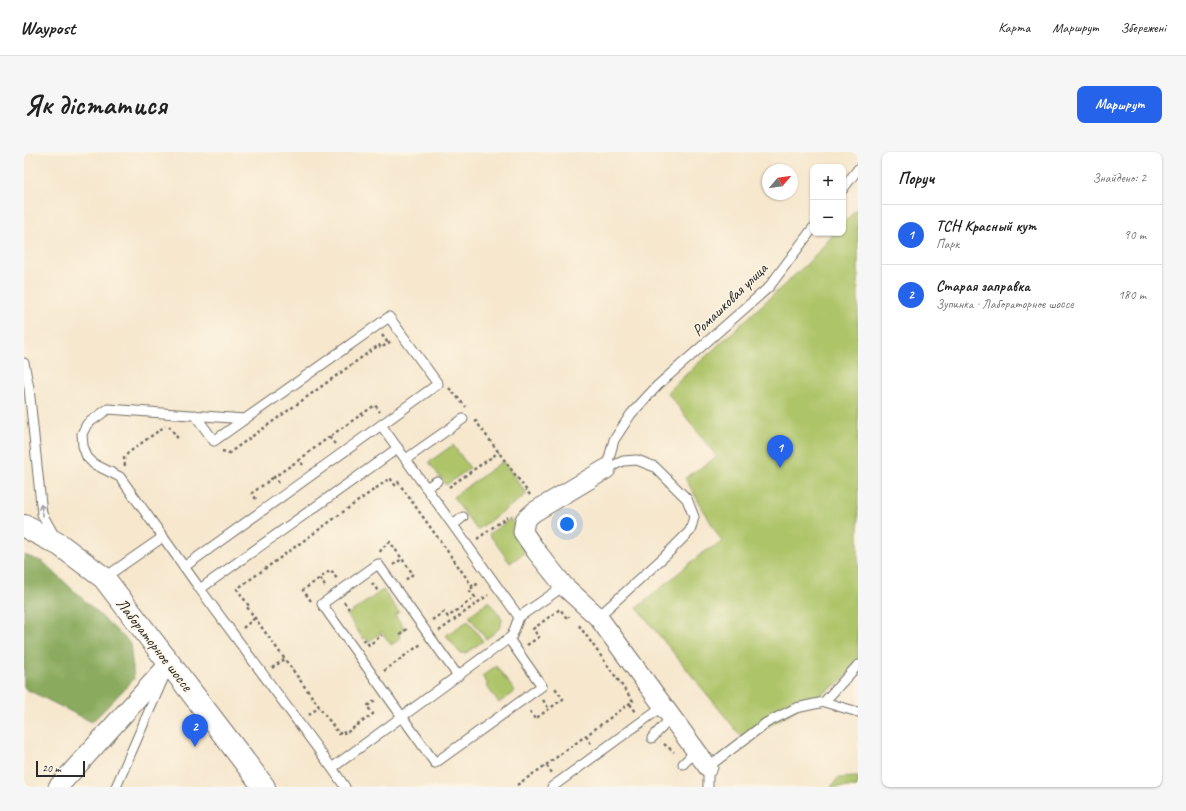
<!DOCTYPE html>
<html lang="uk">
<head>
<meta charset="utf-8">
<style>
	body { margin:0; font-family:Caveat,sans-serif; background:#f6f6f6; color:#222 }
	.controls { position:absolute; right:12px; top:12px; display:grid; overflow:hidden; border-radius:8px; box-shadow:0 1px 3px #0004 }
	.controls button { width:36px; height:36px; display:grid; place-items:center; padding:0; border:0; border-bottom:1px solid #e0e0e0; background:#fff; color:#222; font:20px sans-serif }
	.compass { position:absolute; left:738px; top:12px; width:36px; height:36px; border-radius:50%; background:#fff; box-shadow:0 1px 3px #0004; rotate:61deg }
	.scale { position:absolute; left:12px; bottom:10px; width:49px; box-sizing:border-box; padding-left:4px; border:2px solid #2b2b2b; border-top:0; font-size:11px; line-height:14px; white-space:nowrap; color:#2b2b2b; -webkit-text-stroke:3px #fcf5e5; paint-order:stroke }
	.you { position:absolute; left:543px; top:372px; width:14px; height:14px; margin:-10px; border:3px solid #fff; border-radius:50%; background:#1a73e8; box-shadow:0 0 0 6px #1a73e833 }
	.badge { display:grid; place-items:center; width:26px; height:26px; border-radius:50%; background:#2563eb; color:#fff; font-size:13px; font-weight:700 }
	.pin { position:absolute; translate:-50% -33px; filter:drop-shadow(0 1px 2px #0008) }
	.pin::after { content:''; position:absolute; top:21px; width:14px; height:12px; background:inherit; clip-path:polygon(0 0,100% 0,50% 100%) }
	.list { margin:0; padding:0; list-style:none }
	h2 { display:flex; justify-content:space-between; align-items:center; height:52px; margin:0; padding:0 16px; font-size:17px }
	h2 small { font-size:13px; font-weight:400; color:#767676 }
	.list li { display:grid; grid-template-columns:26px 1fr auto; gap:12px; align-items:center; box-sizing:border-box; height:60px; padding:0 16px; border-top:1px solid #e0e0e0 }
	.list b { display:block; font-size:15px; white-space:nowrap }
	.list p { margin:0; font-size:13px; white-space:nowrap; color:#767676 }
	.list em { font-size:13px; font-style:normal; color:#767676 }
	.map { position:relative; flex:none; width:834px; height:635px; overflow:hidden; border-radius:8px }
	header { display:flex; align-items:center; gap:24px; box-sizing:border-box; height:56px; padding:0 20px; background:#fff; border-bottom:1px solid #e0e0e0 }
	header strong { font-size:19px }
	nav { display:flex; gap:22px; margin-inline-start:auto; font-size:14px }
	.intro { display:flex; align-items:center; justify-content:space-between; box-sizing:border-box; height:96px; padding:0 24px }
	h1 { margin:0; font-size:28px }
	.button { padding:10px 18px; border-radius:8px; background:#2563eb; color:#fff; font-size:14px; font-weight:700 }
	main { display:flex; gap:24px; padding:0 24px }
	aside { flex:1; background:#fff; border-radius:8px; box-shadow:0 1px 3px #0004 }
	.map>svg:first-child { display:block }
	.green { fill:#aec469; stroke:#6c784a }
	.forest { fill:#8aaa5d; stroke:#5a6a44 }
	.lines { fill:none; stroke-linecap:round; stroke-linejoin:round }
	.service-casing { stroke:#726d64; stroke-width:11 }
	.minor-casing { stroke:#726d64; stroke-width:21 }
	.primary-casing { stroke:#726d64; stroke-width:24 }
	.path { stroke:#726d64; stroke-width:2.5; stroke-dasharray:3 3; stroke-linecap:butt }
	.service { stroke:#fff; stroke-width:9 }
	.minor { stroke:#fff; stroke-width:19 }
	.primary { stroke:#fff; stroke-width:22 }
	.oneway { stroke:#a0a0a0 }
	.labels { text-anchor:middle; stroke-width:3; stroke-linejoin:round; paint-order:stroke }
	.street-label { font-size:16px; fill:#2b2b2b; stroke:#fcf5e5 }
</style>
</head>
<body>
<header>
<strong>Waypost</strong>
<nav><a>Карта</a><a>Маршрут</a><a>Збережені</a></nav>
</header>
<div class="intro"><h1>Як дістатися</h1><a class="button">Маршрут</a></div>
<main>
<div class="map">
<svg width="834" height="635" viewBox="0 0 834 635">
	<rect width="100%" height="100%" fill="#fcf5e5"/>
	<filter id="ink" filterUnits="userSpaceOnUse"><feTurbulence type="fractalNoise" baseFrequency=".025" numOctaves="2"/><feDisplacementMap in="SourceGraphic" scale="8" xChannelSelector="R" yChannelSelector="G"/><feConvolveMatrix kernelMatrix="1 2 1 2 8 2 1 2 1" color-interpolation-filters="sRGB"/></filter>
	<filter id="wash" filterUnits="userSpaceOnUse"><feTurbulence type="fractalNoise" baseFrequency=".012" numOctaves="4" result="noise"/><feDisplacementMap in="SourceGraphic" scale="16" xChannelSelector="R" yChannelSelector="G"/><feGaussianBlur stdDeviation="0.9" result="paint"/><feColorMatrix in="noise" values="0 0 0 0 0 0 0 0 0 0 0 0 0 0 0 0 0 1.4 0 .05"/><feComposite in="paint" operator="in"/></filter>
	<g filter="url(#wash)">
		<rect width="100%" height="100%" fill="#f6e7cd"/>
		<path class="green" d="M834,55V513L817,530L721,589L613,456L677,402L698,390L661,326L693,305L643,240L784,111L811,81H819V72Z
			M429,293L446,316L422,333L405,310Z
			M479,309L503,342L453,378L429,345Z
			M486,367L507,396L486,411L465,382Z
			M359,438L375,460L371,463L381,477L374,482L377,486L367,493L358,480L344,490L341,485L339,487L323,463Z
			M465,449L478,467C477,478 470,481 462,487L445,464Z
			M444,469L459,489L442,501H436L422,483Z
			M472,514L491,539L475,551L462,533L464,532L458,524Z
			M834,625V635H807L814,626Z"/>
		<path class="forest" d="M0,403L19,410L106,491L110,527L68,570L0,536Z"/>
	</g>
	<g filter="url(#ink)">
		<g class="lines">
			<defs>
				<path id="service" d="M819,37L834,17
					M0,211L5,236L18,362L31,385
					M171,263L190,289L221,267
					M357,273L495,465L540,434
					M382,307L439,267
					M582,317L590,288L607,262L634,233L745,135L789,76
					M402,336L413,329
					M429,373L439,365
					M139,385L96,325L70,312L63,305L59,294L58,282L63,272L84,257L221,267L365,165L414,232L160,415
					M80,426L139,385L176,437L374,296
					M176,437L308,616L488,484L495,465
					M574,465L642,403L666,379L670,365L663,347L631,315L613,308L599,309L582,317
					M434,524L354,412L298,452L411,611L518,534L485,487
					M800,550L834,560
					M628,586L647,566
					M659,612L672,599
					M308,616L321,635
					M92,635L139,527
					M528,635L639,554
					M684,635V615L742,571L772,556L800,550L834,513"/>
				<path id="minor" d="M582,317L510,360L501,368L499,380L512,399L540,434L574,465L684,615
					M34,635L146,511"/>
				<path id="primary" d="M0,374L36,393L80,426L240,635"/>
			</defs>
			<use href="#service" class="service-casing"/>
			<use href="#minor" class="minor-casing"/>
			<use href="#primary" class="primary-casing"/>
			<path class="path" d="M358,183L364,191
				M425,236L442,255
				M451,268L506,343
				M145,274L155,288
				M311,292L305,285L351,253L356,260
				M198,299L205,301L355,193L357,196L367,189
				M279,313L275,308L305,285
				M101,314L100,306L104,301L141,274
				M255,331L250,325L275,308
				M425,335L475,300
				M232,347L228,341L250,325
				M453,387L483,365
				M356,400L358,396L366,390L389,422L380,429
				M369,413L378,407
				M348,431L354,439
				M301,434L296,426L307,418L313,427
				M287,449L279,438L296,426
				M320,450L325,457
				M408,468L420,460L424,465L451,445L445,438L449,435
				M219,476L231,466
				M415,479L464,443
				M376,483L384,476
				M339,489L341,488L345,493L358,483
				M503,493L515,485L509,477L536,457L542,465L544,463L545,465
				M248,516L261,507
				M360,519L397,492
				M519,548L525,557
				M351,549L343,554L349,562L321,582L319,579L315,582L223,455L225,454L213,437L366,326L371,333L374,330L449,435L456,430
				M606,552L612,560
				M506,559L511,567L539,547L531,536
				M285,563L295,555
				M562,584L567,592
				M640,592L650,600
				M522,613L609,549L554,472
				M493,633L522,613L528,621"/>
			<use href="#service" class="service"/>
			<use href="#minor" class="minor"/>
			<use href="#primary" class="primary"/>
		</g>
		<defs><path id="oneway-shaft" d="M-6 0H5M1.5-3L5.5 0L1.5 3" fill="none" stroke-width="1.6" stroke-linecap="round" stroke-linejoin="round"/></defs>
		<use class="oneway" href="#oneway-shaft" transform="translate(18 358) rotate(-102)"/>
	</g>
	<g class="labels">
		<g class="street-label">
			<text transform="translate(705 147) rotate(-44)" y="6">Ромашковая улица</text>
			<text transform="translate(131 492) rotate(52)" y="6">Лабораторное шоссе</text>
		</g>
	</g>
</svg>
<div class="controls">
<button>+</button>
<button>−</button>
</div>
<svg class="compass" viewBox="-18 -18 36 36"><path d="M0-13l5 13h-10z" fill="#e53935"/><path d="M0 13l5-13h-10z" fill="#767676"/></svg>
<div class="scale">20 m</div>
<div class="you"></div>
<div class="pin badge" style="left:756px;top:316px">1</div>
<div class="pin badge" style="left:171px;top:595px">2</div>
</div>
<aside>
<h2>Поруч<small>Знайдено: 2</small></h2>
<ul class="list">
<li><span class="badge">1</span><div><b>ТСН Красный кут</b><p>Парк</p></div><em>90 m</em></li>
<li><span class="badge">2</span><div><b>Старая заправка</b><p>Зупинка · Лабораторное шоссе</p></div><em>180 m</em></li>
</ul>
</aside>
</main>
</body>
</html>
